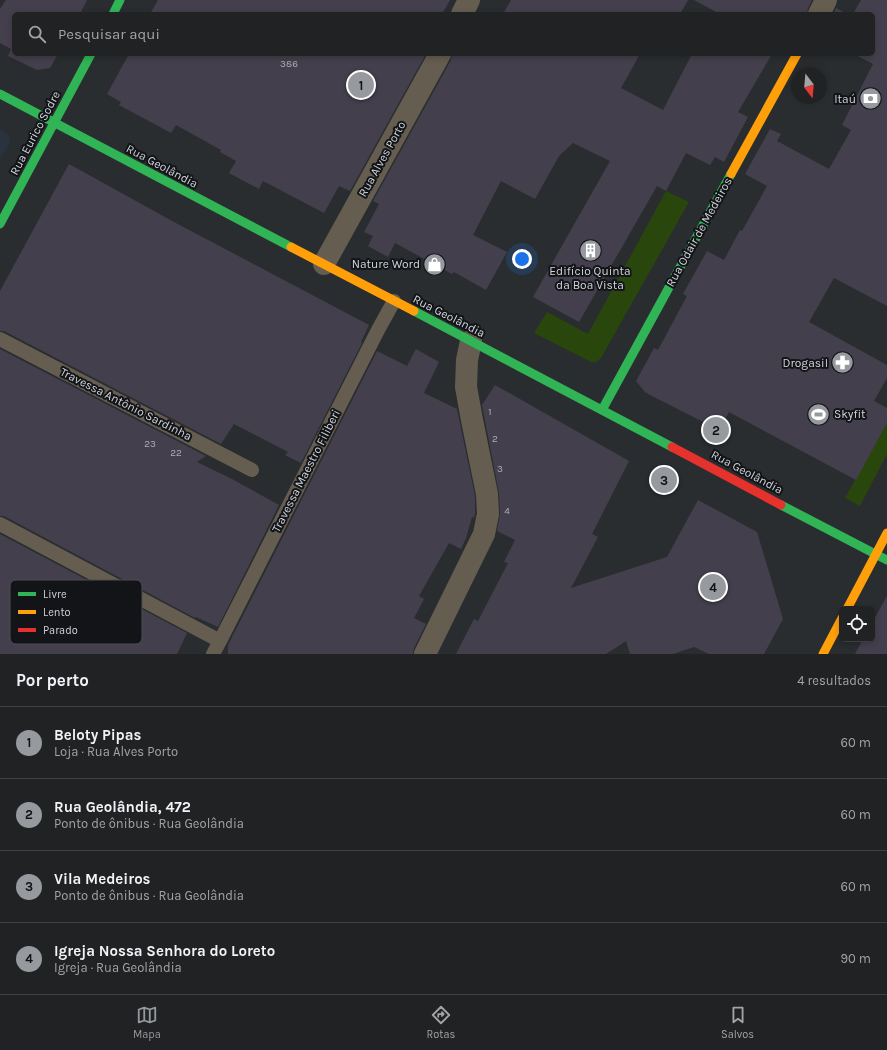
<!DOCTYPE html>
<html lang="pt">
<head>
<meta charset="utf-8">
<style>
	body { margin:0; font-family:Karla,sans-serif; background:#282a2c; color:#f1f3f6 }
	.controls { position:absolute; right:12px; bottom:12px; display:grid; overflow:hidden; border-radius:6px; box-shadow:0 2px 6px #0003 }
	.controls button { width:36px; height:36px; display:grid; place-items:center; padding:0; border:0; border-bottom:1px solid #3d3f41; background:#202224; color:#f1f3f6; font:20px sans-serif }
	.compass { position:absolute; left:791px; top:68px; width:36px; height:36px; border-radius:50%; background:#202224; box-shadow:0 2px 6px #0003; rotate:164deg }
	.you { position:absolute; left:522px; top:259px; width:14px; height:14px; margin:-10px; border:3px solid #fff; border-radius:50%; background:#1a73e8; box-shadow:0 0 0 6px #1a73e833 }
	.badge { display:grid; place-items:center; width:26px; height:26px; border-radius:50%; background:#969a9e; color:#111; font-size:13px; font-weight:700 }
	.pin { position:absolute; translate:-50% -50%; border:2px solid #fff; box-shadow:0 1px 4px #0006 }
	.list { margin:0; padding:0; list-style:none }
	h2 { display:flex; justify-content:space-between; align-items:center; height:52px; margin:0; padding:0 16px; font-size:17px }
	h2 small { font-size:13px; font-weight:400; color:#a2a4a6 }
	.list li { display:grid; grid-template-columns:26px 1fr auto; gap:12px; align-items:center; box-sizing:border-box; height:72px; padding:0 16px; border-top:1px solid #3d3f41 }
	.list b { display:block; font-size:15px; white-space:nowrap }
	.list p { margin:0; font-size:13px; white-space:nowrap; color:#a2a4a6 }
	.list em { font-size:13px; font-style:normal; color:#a2a4a6 }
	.icon { flex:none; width:22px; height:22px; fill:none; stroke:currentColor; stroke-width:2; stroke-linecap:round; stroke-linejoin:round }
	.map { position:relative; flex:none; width:887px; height:654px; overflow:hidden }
	.search { position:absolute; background:#202224; box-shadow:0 2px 6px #0003; left:12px; right:12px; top:12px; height:44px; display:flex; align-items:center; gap:10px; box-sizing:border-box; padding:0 14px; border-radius:6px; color:#a2a4a6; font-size:15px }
	.sheet { height:340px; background:#202224 }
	nav { display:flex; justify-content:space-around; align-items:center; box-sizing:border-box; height:56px; border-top:1px solid #3d3f41; background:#202224; font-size:11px; color:#a2a4a6 }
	nav a { display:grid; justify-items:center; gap:2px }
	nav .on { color:#969a9e }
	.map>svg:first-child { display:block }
	.built { fill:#29333e }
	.green { fill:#29460d }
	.building { fill:#443f4c }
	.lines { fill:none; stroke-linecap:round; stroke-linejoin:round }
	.lane { stroke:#655e50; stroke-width:14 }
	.street { stroke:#655e50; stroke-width:22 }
	.fast { stroke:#30b455; stroke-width:9 }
	.slow { stroke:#ff9f0a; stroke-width:9 }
	.jam { stroke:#e5322d; stroke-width:9 }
	.labels { text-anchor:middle; stroke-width:4; stroke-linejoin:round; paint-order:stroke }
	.number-label { font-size:10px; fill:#adafb6 }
	.poi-label { font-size:12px; fill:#d0d4d9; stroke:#121418; text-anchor:end }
	.street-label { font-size:12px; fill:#d0d4d9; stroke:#121418 }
	.key { fill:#121418; stroke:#4b4e52; stroke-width:1 }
	.key-label { font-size:11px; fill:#d0d4d9 }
</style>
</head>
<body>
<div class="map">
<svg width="887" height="654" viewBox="0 0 887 654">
	<rect width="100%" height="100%" fill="#2a2d30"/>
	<path class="built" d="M0,129L9,135L11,140L0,160Z"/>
	<path class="green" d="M666,191L689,202L601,358L596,362H591L534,333L547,312L588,334Z
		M887,423V454L860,506L845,498Z"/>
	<path class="building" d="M6,0H87L80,14H14V54H58L50,68L37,70L8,56L11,49L0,43V9Z
		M158,0H450L442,14H150Z
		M511,0H688L680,14H503Z
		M694,0H812L808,8L807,14H720Z
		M861,0H887V306L834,278L809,322L887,365V378L874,401L887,408V423L856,480L729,412L719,430L652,396L645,392L636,381L654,348L658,350L687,296L683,294L707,251L724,260L740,230L742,231L767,186L745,174L770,129L781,134L777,141L829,169L851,130L842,125L873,64L854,54H873V14H853Z
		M836,8L847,14H833Z
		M129,54H426L350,191L339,186L324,213L263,181L259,189L229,173L236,161L220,152L221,150L176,125L171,133L119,105L121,102L107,94Z
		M452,54H640L621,88L663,110L692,54H772L738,112L748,117L724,162L715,157L710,165L686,153L666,191L657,186L579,322L533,297L610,161L573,143L559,156L535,199L501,181L473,235L507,252L486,290L454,272L452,274L395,243L388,257L368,246L373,236L364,232L379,204L373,201L451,60Z
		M69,164L174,222L369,325L361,342L362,343L301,463L285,455L288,452L234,424L221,444L4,331H0V291Z
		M0,349L206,456L197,462L232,479L279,505L218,627L196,617L195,618L4,516H0Z
		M416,349L439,362L424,393L457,409L475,496V513L474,518L472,517L466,538L461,549L449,543L419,596L424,599L414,618L426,624L414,648L413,654H228V645L377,351L407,366Z
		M495,385L629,461L592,534L598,537L571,588L667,557L698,500L757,532L783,619L764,654H709L694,647L673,654H630L626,641L606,654H456L474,619L478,621L508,563L504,562L515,540L497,531L500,514L499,493L482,405Z
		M0,534L187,633L177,654H0Z
		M887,596V654H855L863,639H872V623Z"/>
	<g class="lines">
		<path class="lane" d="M0,339L252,470
			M0,524L220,641L378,330L394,301
			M213,654L220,641"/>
		<path class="street" d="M462,14L469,0
			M819,14L826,0
			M324,264L440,54
			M425,654L484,534L488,514L487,494L472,420L466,387L467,360L471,341"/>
		<path class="fast" d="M113,14L120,0
			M0,94L291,247
			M0,224L91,54
			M414,311L672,447
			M602,410L731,174
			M781,505L887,560"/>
		<path class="slow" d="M731,174L797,54
			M291,247L414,311
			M847,609L887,533
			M823,654L842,618"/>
		<path class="jam" d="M672,447L781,505"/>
	</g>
	<defs>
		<symbol id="bank-disc" viewBox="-11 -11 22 22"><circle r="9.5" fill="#969a9e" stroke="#121418"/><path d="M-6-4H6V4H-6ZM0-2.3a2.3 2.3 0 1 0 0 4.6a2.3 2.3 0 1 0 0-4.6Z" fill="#fff"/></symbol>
		<symbol id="building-disc" viewBox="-11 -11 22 22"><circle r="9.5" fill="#969a9e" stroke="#121418"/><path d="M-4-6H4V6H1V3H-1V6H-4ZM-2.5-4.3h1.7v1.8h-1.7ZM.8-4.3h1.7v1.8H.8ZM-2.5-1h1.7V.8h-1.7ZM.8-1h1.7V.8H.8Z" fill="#fff"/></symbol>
		<symbol id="shop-disc" viewBox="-11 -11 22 22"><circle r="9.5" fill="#969a9e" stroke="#121418"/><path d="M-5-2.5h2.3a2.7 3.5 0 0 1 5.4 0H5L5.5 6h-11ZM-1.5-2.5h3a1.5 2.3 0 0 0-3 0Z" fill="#fff"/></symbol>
		<symbol id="pharmacy-disc" viewBox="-11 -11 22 22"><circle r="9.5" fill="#969a9e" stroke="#121418"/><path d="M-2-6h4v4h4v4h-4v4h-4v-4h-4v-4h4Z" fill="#fff"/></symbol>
		<symbol id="stadium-disc" viewBox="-11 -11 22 22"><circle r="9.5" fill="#969a9e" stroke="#121418"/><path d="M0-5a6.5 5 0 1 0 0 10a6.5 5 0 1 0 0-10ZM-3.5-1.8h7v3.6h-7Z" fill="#fff"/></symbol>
	</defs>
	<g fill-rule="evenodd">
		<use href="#bank-disc" x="858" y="86" width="25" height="25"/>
		<use href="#building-disc" x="578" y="238" width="25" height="25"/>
		<use href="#shop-disc" x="422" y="252" width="25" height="25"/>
		<use href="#pharmacy-disc" x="830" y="350" width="25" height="25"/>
		<use href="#stadium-disc" x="806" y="402" width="25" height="25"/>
	</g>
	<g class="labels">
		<g class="number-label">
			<text x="289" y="67">386</text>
			<text x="490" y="415">1</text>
			<text x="495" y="442">2</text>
			<text x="150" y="447">23</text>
			<text x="176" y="456">22</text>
			<text x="500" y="472">3</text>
			<text x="507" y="514">4</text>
		</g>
		<g class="poi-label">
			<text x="856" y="103">Itaú</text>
			<text x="420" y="268">Nature Word</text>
			<text x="590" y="275" text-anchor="middle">Edifício Quinta<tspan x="590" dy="14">da Boa Vista</tspan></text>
			<text x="828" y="367">Drogasil</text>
			<text x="834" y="418" text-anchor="start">Skyfit</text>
		</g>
		<g class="street-label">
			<text transform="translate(35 133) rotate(-62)" y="4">Rua Eurico Sodre</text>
			<text transform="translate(382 159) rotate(-61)" y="4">Rua Alves Porto</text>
			<text transform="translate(162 166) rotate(28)" y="4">Rua Geolândia</text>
			<text transform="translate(699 232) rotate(-61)" y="4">Rua Odair de Medeiros</text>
			<text transform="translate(449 316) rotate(27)" y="4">Rua Geolândia</text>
			<text transform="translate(126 404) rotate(27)" y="4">Travessa Antônio Sardinha</text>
			<text transform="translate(306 471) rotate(-63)" y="4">Travessa Maestro Filiberi</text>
			<text transform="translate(747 472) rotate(28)" y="4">Rua Geolândia</text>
		</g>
	</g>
	<rect x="10" y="580" width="132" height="64" rx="6" class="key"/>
	<rect x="18" y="592" width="18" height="4" fill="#30b455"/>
	<rect x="18" y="610" width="18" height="4" fill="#ff9f0a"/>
	<rect x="18" y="628" width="18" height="4" fill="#e5322d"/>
	<g class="key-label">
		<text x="43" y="598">Livre</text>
		<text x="43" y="616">Lento</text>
		<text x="43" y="634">Parado</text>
	</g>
</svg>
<div class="controls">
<button><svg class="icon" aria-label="locate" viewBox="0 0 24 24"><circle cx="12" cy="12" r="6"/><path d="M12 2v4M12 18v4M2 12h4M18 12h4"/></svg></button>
</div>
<svg class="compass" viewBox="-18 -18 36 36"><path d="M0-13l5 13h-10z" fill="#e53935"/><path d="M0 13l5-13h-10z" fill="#a2a4a6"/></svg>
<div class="you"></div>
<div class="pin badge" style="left:361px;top:85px">1</div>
<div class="pin badge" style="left:716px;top:430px">2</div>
<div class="pin badge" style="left:664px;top:480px">3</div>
<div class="pin badge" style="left:713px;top:587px">4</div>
<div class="search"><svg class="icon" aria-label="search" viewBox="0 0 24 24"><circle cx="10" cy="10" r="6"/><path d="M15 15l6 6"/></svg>Pesquisar aqui</div>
</div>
<section class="sheet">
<h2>Por perto<small>4 resultados</small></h2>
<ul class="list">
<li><span class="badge">1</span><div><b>Beloty Pipas</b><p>Loja · Rua Alves Porto</p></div><em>60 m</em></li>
<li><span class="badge">2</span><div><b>Rua Geolândia, 472</b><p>Ponto de ônibus · Rua Geolândia</p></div><em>60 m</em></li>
<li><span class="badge">3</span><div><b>Vila Medeiros</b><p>Ponto de ônibus · Rua Geolândia</p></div><em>60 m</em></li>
<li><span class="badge">4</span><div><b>Igreja Nossa Senhora do Loreto</b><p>Igreja · Rua Geolândia</p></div><em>90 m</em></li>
</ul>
</section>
<nav>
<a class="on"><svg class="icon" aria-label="map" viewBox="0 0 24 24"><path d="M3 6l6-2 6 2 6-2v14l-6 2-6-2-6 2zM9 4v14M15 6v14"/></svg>Mapa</a>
<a><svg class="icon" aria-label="directions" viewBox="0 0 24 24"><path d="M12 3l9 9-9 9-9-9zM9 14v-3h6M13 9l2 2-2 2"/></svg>Rotas</a>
<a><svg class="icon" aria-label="saved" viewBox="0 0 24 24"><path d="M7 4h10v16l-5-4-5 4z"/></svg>Salvos</a>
</nav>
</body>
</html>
